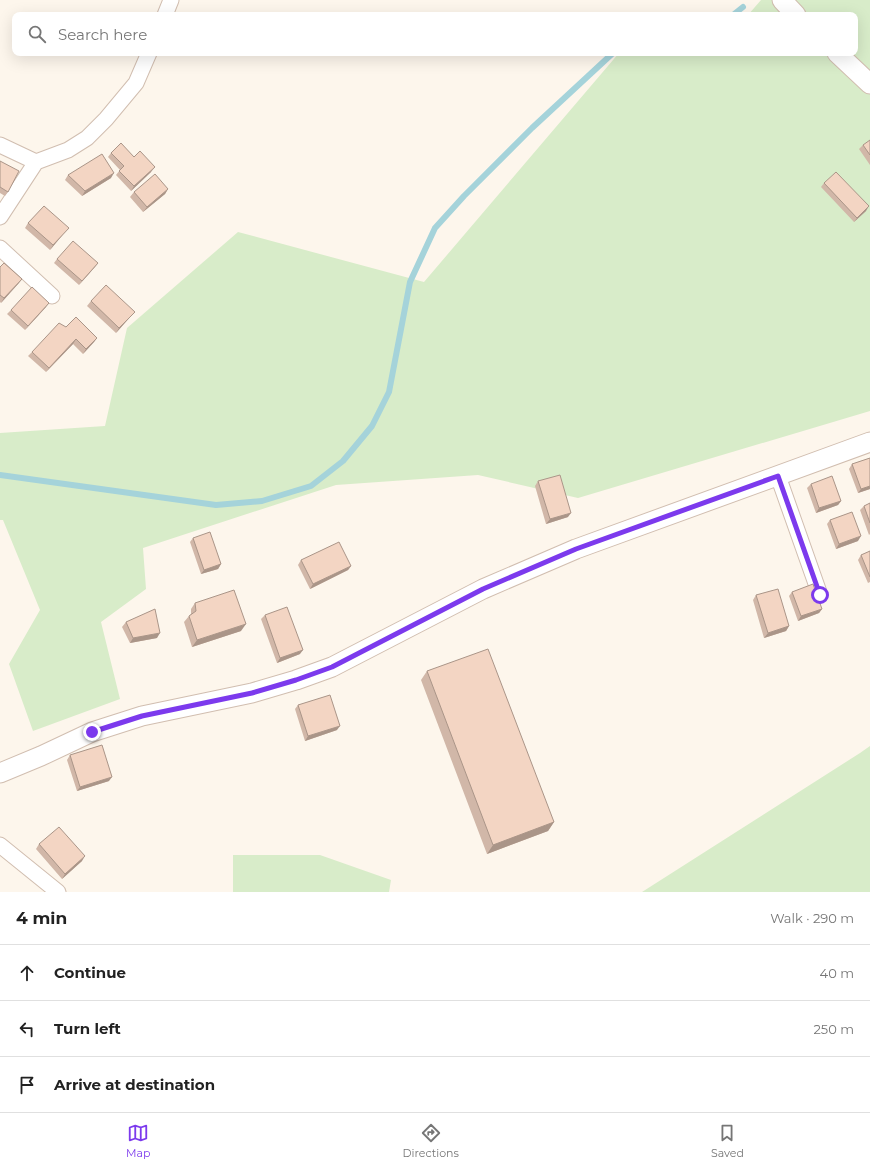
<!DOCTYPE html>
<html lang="en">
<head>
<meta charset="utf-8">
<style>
	body { margin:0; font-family:Montserrat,sans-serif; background:#f2f2f2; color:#222 }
	.stop { position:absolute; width:12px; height:12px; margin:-9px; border:3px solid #7c3aed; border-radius:50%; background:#fff }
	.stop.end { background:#7c3aed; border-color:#fff; box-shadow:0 1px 4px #0008 }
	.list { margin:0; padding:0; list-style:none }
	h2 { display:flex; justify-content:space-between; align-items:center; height:52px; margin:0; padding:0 16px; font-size:17px }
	h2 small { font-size:13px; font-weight:400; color:#767676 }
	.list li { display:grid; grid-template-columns:26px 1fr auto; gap:12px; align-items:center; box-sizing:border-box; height:56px; padding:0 16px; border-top:1px solid #e0e0e0 }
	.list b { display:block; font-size:15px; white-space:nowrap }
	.list em { font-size:13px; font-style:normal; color:#767676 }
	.icon { flex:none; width:22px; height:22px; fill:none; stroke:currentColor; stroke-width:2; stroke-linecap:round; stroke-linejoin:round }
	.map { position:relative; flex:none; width:870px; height:892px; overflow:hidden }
	.search { position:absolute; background:#fff; box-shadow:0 4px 16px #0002; left:12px; right:12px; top:12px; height:44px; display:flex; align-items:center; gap:10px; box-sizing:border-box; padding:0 14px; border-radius:8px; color:#767676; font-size:15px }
	.sheet { height:220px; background:#fff }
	nav { display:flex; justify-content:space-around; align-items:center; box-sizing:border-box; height:56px; border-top:1px solid #e0e0e0; background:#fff; font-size:11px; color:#767676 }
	nav a { display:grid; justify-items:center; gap:2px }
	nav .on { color:#7c3aed }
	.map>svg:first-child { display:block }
	.green { fill:#d8ecc9 }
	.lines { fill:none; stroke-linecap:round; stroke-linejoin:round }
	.stream { stroke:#a5d3da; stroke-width:6 }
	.minor-casing { stroke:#d1beb0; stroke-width:17 }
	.tertiary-casing { stroke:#d1beb0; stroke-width:21 }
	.minor { stroke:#fff; stroke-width:15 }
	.tertiary { stroke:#fff; stroke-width:19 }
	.wall { fill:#d1b7a8 }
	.shaded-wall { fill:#aa9588 }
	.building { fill:#f3d5c3; stroke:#aa9588 }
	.route { stroke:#7c3aed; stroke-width:5 }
</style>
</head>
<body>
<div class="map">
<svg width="870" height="892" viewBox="0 0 870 892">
	<rect width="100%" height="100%" fill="#fdf6ec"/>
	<path class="green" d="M761,0H870V411L578,498L478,475L336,485L143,548L146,589L101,622L120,699L33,731L9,664L40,610L3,520H0V433L105,426L127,328L238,232L424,282L619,53H855V15H748Z
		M870,746V892H642L860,753Z
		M233,855H320L391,880L389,892H233Z"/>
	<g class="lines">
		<path class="stream" d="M733,15L743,7
			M0,475L216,505L262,501L311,486L343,461L372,426L389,392L410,282L435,228L464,196L532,128L613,53"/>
		<defs>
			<path id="minor" d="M165,15L171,0
				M0,145L36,162L68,150L87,138L106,119L136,83L149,53
				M0,217L36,162
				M0,248L52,296
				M778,476L820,595
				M0,845L58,892"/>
			<path id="tertiary" d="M782,0L796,15
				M837,53L870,84
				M0,773L41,756L92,732L142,716L252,693L296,680L332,667L483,589L576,549L870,442"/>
		</defs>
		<use href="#minor" class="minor-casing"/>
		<use href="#tertiary" class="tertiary-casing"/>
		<use href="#minor" class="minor"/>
		<use href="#tertiary" class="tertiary"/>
	</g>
	<path class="wall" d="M870,140V165L859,149L863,145Z
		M111,153L134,157L151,172L131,191L116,175L120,170L108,157Z
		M0,161L8,192L5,196L0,193Z
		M68,175L111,178L82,196L65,180Z
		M824,183L866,211L854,222L821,187Z
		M168,189L165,194L143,212L130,197L134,192Z
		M28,223L65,232L50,250L25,228Z
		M57,259L98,263L94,268L79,285L54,263Z
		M0,267L22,279L18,284L1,303L0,302Z
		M91,301L135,312L131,316L116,333L87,306Z
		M46,307L25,330L7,314L11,310Z
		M66,327L97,338L94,342L83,354L73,344L46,372L28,356L32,352Z
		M870,458V489L858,493L849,469L852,464Z
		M538,481L568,517L546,524L535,486Z
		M811,484L841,501L838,505L816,513L807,488Z
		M870,503V534L869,535L860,510L864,506Z
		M830,520L858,541L836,549L827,524Z
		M193,538L221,564L218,569L201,574L190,542Z
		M870,551V582L868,583L858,560L861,555Z
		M301,560L351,566L348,570L310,589L298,565Z
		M792,592L822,609L819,613L798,621L789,596Z
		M756,595L789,626L786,631L764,638L753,600Z
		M195,603L241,631L192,647L184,622L189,616L191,614V609Z
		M265,615L300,654L277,663L261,619Z
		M126,622L157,638L130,643L122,627Z
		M427,671L554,822L548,831L487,854L421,680Z
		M298,705L337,730L305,741L295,709Z
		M70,755L109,781L77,791L67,760Z
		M39,844L82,861L62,879L36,849Z"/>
	<path class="shaded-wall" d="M155,167L151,172L131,191L134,186Z
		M114,173L111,178L82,196L85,191Z
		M168,189L165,194L143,212L147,207Z
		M869,206L866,211L854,222L857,218Z
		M69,228L65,232L50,250L53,245Z
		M98,263L94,268L79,285L82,281Z
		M22,279L18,284L1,303L4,298Z
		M49,303L46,307L25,330L28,326Z
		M135,312L131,316L116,333L119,328Z
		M97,338L94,342L83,354L86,349Z
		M76,339L73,344L46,372L49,368Z
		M870,486V489L858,493L861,489Z
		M841,501L838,505L816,513L819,508Z
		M571,513L568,517L546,524L550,519Z
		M861,536L858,541L836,549L839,544Z
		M221,564L218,569L201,574L204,570Z
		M351,566L348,570L310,589L313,584Z
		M822,609L819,613L798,621L801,616Z
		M246,624L241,631L192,647L197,640Z
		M789,626L786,631L764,638L768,633Z
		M160,633L157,638L130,643L133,638Z
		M303,650L300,654L277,663L280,658Z
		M340,726L337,730L305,741L308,736Z
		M112,777L109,781L77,791L80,787Z
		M554,822L548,831L487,854L493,845Z
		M85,856L82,861L62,879L65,874Z"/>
	<path class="building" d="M870,140V155L863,145Z
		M121,143L134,157L140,151L155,167L134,186L119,171L124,166L111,153Z
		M102,154L114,173L85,191L68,175Z
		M0,161L19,171L8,192L0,187Z
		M836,172L869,206L857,218L824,183Z
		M155,174L168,189L147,207L134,192Z
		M44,206L69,228L53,245L28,223Z
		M73,241L98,263L82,281L57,259Z
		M4,263L22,279L4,298L0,295V267Z
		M106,285L135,312L119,328L91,301Z
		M32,287L49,303L28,326L11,310Z
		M76,317L97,338L86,349L76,339L49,368L32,352L59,323L66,327Z
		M870,458V486L861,489L852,464Z
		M560,475L571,513L550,519L538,481Z
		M832,476L841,501L819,508L811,484Z
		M870,503V523L864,506Z
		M852,512L861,536L839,544L830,520Z
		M210,532L221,564L204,570L193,538Z
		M339,542L351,566L313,584L301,560Z
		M870,551V577L861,555Z
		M813,584L822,609L801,616L792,592Z
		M778,589L789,626L768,633L756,595Z
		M234,590L246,624L197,640L189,616L196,611L195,603Z
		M287,607L303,650L280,658L265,615Z
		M155,609L160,633L133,638L126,622Z
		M488,649L554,822L493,845L427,671Z
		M330,695L340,726L308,736L298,705Z
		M102,745L112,777L80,787L70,755Z
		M59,827L85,856L65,874L39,844Z"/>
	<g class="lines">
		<path class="route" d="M92,732L142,716L252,693L296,680L332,667L483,589L576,549L778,476L820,595"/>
	</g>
</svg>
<div class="stop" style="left:820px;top:595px"></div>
<div class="stop end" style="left:92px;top:732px"></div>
<div class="search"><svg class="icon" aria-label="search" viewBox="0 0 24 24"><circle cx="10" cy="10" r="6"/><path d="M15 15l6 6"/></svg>Search here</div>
</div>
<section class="sheet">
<h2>4 min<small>Walk · 290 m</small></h2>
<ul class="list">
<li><svg class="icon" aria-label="ahead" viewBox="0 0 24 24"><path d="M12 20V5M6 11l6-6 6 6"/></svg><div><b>Continue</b></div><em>40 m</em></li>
<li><svg class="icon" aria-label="left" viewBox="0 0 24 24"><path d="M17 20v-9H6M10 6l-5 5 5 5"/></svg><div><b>Turn left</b></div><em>250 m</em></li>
<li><svg class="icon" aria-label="arrive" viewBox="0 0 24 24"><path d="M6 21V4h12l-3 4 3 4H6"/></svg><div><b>Arrive at destination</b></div></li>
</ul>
</section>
<nav>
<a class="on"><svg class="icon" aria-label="map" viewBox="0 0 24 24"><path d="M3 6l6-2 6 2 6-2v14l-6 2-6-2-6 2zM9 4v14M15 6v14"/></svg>Map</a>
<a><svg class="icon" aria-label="directions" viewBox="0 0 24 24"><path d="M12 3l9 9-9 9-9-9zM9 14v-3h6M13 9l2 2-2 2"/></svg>Directions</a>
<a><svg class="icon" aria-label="saved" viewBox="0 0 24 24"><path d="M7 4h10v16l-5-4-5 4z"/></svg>Saved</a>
</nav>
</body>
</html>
